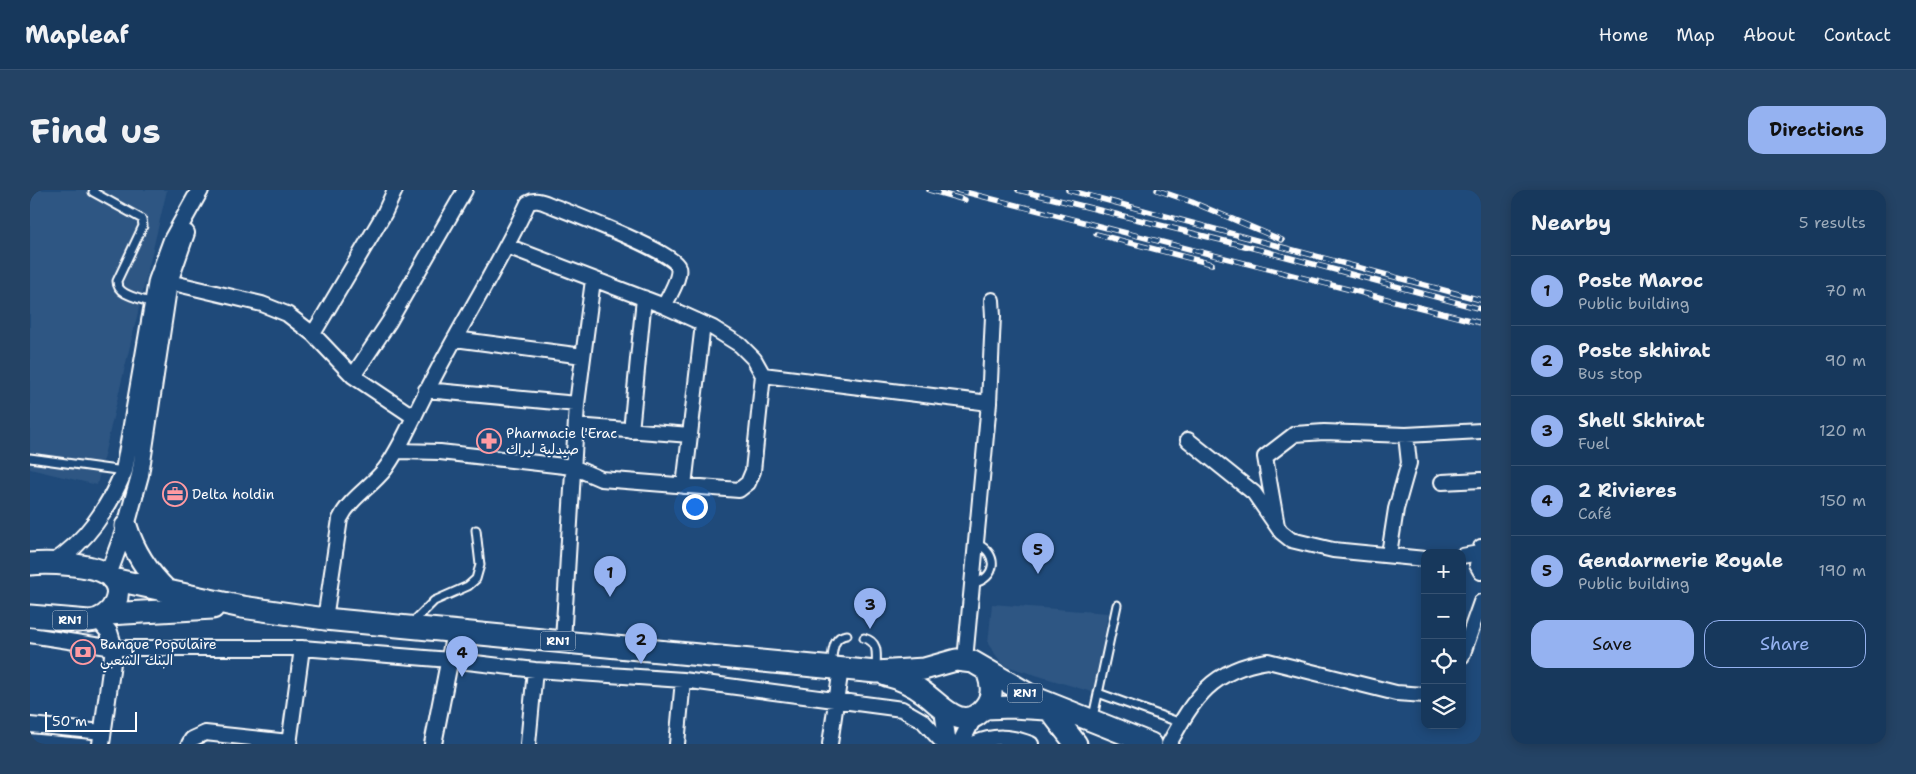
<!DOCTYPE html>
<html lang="en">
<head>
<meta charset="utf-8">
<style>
	body { margin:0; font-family:"Shantell Sans","Playpen Sans Arabic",sans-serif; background:#244365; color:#f1f3f6 }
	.controls { position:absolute; right:15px; bottom:15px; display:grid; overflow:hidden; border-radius:10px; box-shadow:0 2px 12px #0003 }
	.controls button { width:45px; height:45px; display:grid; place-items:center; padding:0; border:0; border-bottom:1px solid #365272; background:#17385c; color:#f1f3f6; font:25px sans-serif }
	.scale { position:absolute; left:15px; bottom:12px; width:92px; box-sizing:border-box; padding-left:5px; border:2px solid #fff; border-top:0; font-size:14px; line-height:18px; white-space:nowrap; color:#fff; -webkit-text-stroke:4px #1f4a7a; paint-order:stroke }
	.you { position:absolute; left:664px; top:316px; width:18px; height:18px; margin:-12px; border:4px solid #fff; border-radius:50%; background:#1a73e8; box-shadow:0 0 0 8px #1a73e833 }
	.badge { display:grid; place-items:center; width:32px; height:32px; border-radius:50%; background:#95b2f1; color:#111; font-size:16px; font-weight:700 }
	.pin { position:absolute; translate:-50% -41px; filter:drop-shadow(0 1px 2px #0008) }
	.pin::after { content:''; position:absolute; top:26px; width:18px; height:15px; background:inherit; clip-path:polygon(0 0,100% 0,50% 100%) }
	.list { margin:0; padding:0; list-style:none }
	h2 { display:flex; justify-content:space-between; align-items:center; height:65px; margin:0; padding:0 20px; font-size:21px }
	h2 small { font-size:16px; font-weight:400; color:#9eacbb }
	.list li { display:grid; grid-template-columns:32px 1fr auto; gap:15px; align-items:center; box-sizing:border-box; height:70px; padding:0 20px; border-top:1px solid #365272 }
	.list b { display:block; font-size:19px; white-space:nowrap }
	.list p { margin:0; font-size:16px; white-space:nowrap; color:#9eacbb }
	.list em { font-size:16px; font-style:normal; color:#9eacbb }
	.actions { display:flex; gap:10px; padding:15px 20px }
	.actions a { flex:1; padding:11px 0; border:1px solid #95b2f1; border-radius:15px; text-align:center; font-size:18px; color:#95b2f1 }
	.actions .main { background:#95b2f1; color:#111 }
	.icon { flex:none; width:28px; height:28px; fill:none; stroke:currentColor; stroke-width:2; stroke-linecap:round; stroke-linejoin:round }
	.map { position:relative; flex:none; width:1451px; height:554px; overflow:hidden; border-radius:15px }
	header { display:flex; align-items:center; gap:30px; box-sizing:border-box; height:70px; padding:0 25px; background:#17385c; border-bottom:1px solid #365272 }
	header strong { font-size:24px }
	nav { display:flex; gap:28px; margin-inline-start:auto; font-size:18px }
	.intro { display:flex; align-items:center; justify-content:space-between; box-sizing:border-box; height:120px; padding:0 30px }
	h1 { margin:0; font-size:35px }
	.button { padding:12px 22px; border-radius:15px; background:#95b2f1; color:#111; font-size:18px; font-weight:700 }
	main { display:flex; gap:30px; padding:0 30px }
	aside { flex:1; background:#17385c; border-radius:15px; box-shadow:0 2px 12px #0003 }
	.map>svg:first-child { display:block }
	.built { fill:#2e5683 }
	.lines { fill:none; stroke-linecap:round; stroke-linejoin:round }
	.service-casing { stroke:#fff; stroke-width:11 }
	.minor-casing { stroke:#fff; stroke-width:18 }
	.tertiary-casing { stroke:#fff; stroke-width:20 }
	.primary-casing { stroke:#fff; stroke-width:25 }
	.service { stroke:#1f4a7a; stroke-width:7 }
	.minor { stroke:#1f4a7a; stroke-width:14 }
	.tertiary { stroke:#1f4a7a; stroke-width:16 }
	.primary { stroke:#1f4a7a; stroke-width:21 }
	.rail-casing { stroke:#fff; stroke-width:5.5 }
	.rail { stroke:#1f4a7a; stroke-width:4; stroke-dasharray:11; stroke-linecap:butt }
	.labels { text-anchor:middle; stroke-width:4; stroke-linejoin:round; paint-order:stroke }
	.shield { fill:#1f4a7a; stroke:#bcc9d7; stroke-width:1 }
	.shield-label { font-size:12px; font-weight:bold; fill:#fff }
	.poi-label { font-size:14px; fill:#fff; stroke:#1f4a7a; text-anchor:start }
</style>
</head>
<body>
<header>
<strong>Mapleaf</strong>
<nav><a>Home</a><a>Map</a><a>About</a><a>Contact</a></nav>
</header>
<div class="intro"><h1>Find us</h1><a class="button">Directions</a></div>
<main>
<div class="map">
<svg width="1451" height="554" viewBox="0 0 1451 554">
	<rect width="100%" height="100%" fill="#1f4a7a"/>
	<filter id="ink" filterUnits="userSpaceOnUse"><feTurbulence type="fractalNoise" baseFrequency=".02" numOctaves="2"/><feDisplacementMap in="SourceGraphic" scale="10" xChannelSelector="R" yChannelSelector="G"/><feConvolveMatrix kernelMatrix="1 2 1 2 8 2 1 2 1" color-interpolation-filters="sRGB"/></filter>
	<g filter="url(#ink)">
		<path class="built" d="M0,0H137L67,295L0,279Z
			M962,414L1078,423L1065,503L973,475L958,454Z"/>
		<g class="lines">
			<defs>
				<path id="service" d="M64,0L63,2L112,29L113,36L87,91C87,106 110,108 122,113
					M0,268L94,281
					M943,393C967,389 969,363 947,354
					M382,433L404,411L438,396L446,389L450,375L446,340
					M834,448C850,452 846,466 846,479
					M801,475C803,463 802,446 817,445
					M1068,503L1151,533
					M1063,527L1087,415"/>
				<path id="minor" d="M477,56L634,116L683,138L710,155L724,169L733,185L959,213
					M139,92L232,114L257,124L283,144L323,186L384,227C375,245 367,263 355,279C341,297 320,308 310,329L295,429
					M283,144L354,24L365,0
					M425,149L553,166
					M323,186L359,132L435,0
					M396,200L547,214
					M384,227C418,154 464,86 498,13C505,9 511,11 518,14C538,22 644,62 648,77C651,87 639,106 634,116
					M546,236L660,245
					M601,241L614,108
					M1158,250L1224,303L1251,342L1261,350L1303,360L1395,369
					M368,261L410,262L543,277L571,289L709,300L718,293L723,281L733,185
					M1412,292L1451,290
					M654,296L673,134
					M1247,336L1235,267L1265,244L1294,242L1376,245L1451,241
					M1451,357L1447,375L1451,382
					M1359,364L1366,319L1379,273L1376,245
					M1432,366L1449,363
					M0,445L84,458H272L420,470L505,480L653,490L872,519L893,531L914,554
					M533,451L547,214L563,90
					M1432,466L1451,412
					M935,470L959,213L963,126L962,110
					M0,535L73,542
					M159,554L162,549L175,543L259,552
					M259,554L272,458
					M498,554L505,480
					M647,554L653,490
					M800,554L811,478
					M943,554C964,545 980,546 1001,554
					M1139,554C1164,508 1182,479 1238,471L1366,503L1395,505"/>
				<path id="tertiary" d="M22,374C57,351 78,319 94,281L127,91L142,50L170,0
					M78,385L96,336L110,285L139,92L156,43
					M69,430L79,442L84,458L71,554
					M913,520L918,554
					M403,554L425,442
					M930,554L944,526"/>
				<path id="primary" d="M96,336C104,362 117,382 137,401
					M0,374C18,372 62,374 77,384C99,399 83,430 59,431L0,426
					M82,389L212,417L295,429L846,482L894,479L926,470L943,472L1003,507L1121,554
					M78,424L183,418
					M856,485C869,488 882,494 894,503C911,515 933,545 955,517C964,506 962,494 957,481
					M955,518L982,517L1017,519
					M1019,519L1046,554"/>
			</defs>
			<use href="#service" class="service-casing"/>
			<use href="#minor" class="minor-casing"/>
			<use href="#tertiary" class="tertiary-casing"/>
			<use href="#primary" class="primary-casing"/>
			<use href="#service" class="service"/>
			<use href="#minor" class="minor"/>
			<use href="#tertiary" class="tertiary"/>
			<use href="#primary" class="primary"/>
			<defs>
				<path id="rail" d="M899,0L935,10
					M927,0L1451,133
					M988,0L1231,60L1451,119
					M1038,0L1451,110
					M1127,0L1162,12L1252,50
					M1066,44L1182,74"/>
			</defs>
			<use href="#rail" class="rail-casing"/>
			<use href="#rail" class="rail"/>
		</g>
	</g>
	<defs>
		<symbol id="pharmacy-ring" viewBox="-11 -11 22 22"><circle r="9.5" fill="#1f4a7a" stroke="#ff9aa2" stroke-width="1.5"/><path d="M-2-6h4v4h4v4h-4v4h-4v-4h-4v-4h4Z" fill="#ff9aa2"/></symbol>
		<symbol id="office-ring" viewBox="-11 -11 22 22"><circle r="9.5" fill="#1f4a7a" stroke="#ff9aa2" stroke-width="1.5"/><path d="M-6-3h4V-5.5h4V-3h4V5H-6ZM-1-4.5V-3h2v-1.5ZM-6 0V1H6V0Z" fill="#ff9aa2"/></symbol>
		<symbol id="bank-ring" viewBox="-11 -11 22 22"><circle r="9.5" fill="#1f4a7a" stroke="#ff9aa2" stroke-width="1.5"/><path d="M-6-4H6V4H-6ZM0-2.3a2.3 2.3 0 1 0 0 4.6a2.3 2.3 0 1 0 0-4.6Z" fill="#ff9aa2"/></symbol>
	</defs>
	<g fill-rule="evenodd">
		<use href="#pharmacy-ring" x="445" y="237" width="28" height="28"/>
		<use href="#office-ring" x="131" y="290" width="28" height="28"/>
		<use href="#bank-ring" x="39" y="448" width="28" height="28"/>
	</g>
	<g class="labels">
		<g class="shield">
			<rect x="22.5" y="420.5" width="35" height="19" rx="4"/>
			<rect x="510.5" y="441.5" width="35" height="19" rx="4"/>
			<rect x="977.5" y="493.5" width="35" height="19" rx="4"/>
		</g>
		<g class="shield-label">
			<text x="40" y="434">RN1</text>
			<text x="528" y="455">RN1</text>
			<text x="995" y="507">RN1</text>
		</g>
		<g class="poi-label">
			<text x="476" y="248">Pharmacie l'Erac<tspan x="476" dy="16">صيدلية ليراك</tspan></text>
			<text x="162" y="309">Delta holdin</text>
			<text x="70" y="459">Banque Populaire<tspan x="70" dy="16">البنك الشعبي</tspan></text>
		</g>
	</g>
</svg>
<div class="controls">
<button>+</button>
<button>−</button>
<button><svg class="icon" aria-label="locate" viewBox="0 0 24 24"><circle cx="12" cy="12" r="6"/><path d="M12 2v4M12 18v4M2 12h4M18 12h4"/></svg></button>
<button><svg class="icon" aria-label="layers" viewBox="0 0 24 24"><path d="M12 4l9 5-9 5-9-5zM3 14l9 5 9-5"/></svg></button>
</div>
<div class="scale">50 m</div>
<div class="you"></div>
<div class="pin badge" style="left:580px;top:407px">1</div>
<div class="pin badge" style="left:611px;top:474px">2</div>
<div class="pin badge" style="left:840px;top:439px">3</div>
<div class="pin badge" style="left:432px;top:487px">4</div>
<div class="pin badge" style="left:1008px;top:384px">5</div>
</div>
<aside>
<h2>Nearby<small>5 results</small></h2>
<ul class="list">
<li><span class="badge">1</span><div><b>Poste Maroc</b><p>Public building</p></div><em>70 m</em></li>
<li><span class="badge">2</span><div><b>Poste skhirat</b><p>Bus stop</p></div><em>90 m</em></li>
<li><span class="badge">3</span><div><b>Shell Skhirat</b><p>Fuel</p></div><em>120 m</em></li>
<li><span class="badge">4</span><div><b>2 Rivieres</b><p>Café</p></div><em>150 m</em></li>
<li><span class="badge">5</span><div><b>Gendarmerie Royale</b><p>Public building</p></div><em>190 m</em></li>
</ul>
<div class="actions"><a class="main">Save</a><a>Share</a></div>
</aside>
</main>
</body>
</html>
